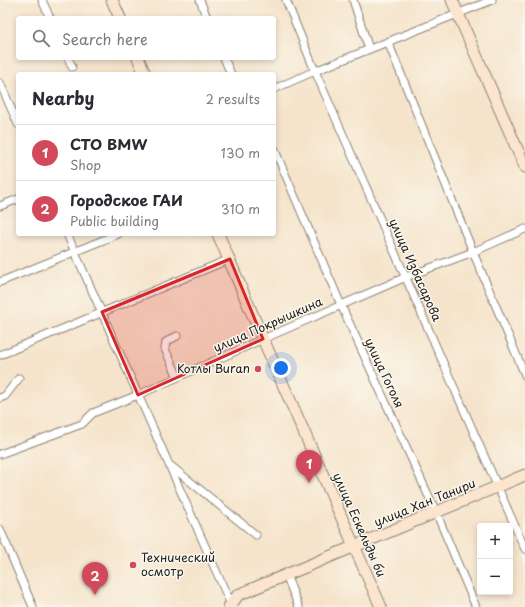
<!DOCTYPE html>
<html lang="en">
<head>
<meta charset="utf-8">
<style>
	body { margin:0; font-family:"Playpen Sans",sans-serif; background:#f2f2f3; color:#2b2b33 }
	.controls { position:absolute; right:12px; bottom:12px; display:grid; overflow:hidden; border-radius:4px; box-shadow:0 2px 6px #0003 }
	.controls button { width:36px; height:36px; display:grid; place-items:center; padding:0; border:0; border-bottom:1px solid #e1e1e2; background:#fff; color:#2b2b33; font:20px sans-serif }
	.you { position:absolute; left:281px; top:368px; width:14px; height:14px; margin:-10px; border:3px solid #fff; border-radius:50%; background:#1a73e8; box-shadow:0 0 0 6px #1a73e833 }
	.badge { display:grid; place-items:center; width:26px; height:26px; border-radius:50%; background:#d1495b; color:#fff; font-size:13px; font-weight:700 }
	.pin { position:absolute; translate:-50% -33px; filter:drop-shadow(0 1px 2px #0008) }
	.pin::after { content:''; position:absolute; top:21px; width:14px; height:12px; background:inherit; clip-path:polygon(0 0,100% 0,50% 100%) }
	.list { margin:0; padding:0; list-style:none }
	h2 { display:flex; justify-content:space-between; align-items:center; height:52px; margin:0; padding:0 16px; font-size:17px }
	h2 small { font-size:13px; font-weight:400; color:#7c7c81 }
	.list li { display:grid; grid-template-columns:26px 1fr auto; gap:12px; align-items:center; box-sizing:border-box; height:56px; padding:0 16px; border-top:1px solid #e1e1e2 }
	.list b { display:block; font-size:15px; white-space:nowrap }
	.list p { margin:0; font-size:13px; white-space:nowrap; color:#7c7c81 }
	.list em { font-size:13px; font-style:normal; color:#7c7c81 }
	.icon { flex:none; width:22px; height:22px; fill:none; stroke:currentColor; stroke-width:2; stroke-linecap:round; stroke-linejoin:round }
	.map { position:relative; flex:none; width:525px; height:607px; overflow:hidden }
	.search { position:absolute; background:#fff; box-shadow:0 2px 6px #0003; left:16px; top:16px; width:260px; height:44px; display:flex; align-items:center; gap:10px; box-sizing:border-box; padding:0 14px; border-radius:4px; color:#7c7c81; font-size:15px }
	.panel { position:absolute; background:#fff; box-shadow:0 2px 6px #0003; left:16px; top:72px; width:260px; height:164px; border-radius:4px }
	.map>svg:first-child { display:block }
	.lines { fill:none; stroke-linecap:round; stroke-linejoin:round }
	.street-casing { stroke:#888074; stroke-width:9 }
	.secondary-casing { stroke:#888074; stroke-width:13 }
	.street { stroke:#fff; stroke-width:7 }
	.secondary { stroke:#fce5cf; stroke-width:11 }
	.marked { fill:#d62828; fill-opacity:0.2; stroke:#d62828; stroke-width:3; stroke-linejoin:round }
	.poi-dot { fill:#d1495b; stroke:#fbf7ec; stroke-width:1.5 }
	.labels { text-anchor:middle; stroke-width:3; stroke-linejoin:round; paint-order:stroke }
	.street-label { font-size:12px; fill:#1c1c1c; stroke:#fbf7ec }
	.poi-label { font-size:12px; fill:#1c1c1c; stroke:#fbf7ec; text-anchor:end }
</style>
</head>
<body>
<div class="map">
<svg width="525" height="607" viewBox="0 0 525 607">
	<rect width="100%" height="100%" fill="#fbf7ec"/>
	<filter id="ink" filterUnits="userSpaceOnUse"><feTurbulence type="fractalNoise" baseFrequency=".025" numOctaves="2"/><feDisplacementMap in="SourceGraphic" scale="8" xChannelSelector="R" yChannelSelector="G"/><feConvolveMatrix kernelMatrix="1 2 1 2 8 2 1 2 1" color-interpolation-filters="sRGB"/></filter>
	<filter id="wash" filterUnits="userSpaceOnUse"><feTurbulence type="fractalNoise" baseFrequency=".012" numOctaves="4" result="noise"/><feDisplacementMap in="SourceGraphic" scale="16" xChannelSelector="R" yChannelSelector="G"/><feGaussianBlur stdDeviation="0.9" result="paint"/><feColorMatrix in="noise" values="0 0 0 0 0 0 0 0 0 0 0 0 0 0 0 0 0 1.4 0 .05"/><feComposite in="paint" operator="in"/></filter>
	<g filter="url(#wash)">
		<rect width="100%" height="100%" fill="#f5e4cb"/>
	</g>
	<g filter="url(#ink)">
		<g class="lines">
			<defs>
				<path id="street" d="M42,0L50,18
					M200,0L207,18
					M286,0L315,71L525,549
					M353,0L369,49
					M388,42L473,252L525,375
					M68,58L72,67
					M224,58L231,74
					M0,83L18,124
					M274,89L315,71L492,0
					M274,148L341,305L436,512L476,607
					M0,206L18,199
					M67,234L232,607
					M0,282L118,234
					M177,336L166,342L165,349L178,377
					M0,355L230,259
					M0,398L5,396L19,378
					M0,454L82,424L93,413L138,395L263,339L406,277L473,252L525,229
					M171,466L256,535
					M0,529L33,607
					M286,575L299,607"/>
				<path id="secondary" d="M112,0L120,18
					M452,0L525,167
					M138,58L145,74
					M218,234L263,339L381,607
					M229,607L238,595L525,475"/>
			</defs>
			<use href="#street" class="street-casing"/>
			<use href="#secondary" class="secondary-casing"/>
			<use href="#street" class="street"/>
			<use href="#secondary" class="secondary"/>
		</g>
	</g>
	<path class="marked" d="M230,259L263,339L138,395L102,312Z"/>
	<g class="poi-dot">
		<circle cx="258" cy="369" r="4"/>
		<circle cx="133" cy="565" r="4"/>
	</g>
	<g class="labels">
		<g class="street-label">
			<text transform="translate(415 270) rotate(66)" y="4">улица Избасарова</text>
			<text transform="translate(268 325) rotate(-24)" y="4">улица Покрышкина</text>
			<text transform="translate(384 373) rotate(65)" y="4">улица Гоголя</text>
			<text transform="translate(425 503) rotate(-22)" y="4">улица Хан Танири</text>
			<text transform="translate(359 525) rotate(66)" y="4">улица Ескельды би</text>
		</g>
		<g class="poi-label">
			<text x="250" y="373">Котлы Buran</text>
			<text x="141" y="562" text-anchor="start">Технический<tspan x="141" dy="14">осмотр</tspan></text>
		</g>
	</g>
</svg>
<div class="controls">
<button>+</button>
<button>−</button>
</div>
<div class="you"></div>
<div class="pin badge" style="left:309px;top:483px">1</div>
<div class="pin badge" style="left:95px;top:595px">2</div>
<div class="search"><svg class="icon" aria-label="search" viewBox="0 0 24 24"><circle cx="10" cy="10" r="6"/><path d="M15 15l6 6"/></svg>Search here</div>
<section class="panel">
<h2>Nearby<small>2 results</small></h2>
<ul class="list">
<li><span class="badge">1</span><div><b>СТО BMW</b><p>Shop</p></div><em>130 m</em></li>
<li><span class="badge">2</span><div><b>Городское ГАИ</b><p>Public building</p></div><em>310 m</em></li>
</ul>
</section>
</div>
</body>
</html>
